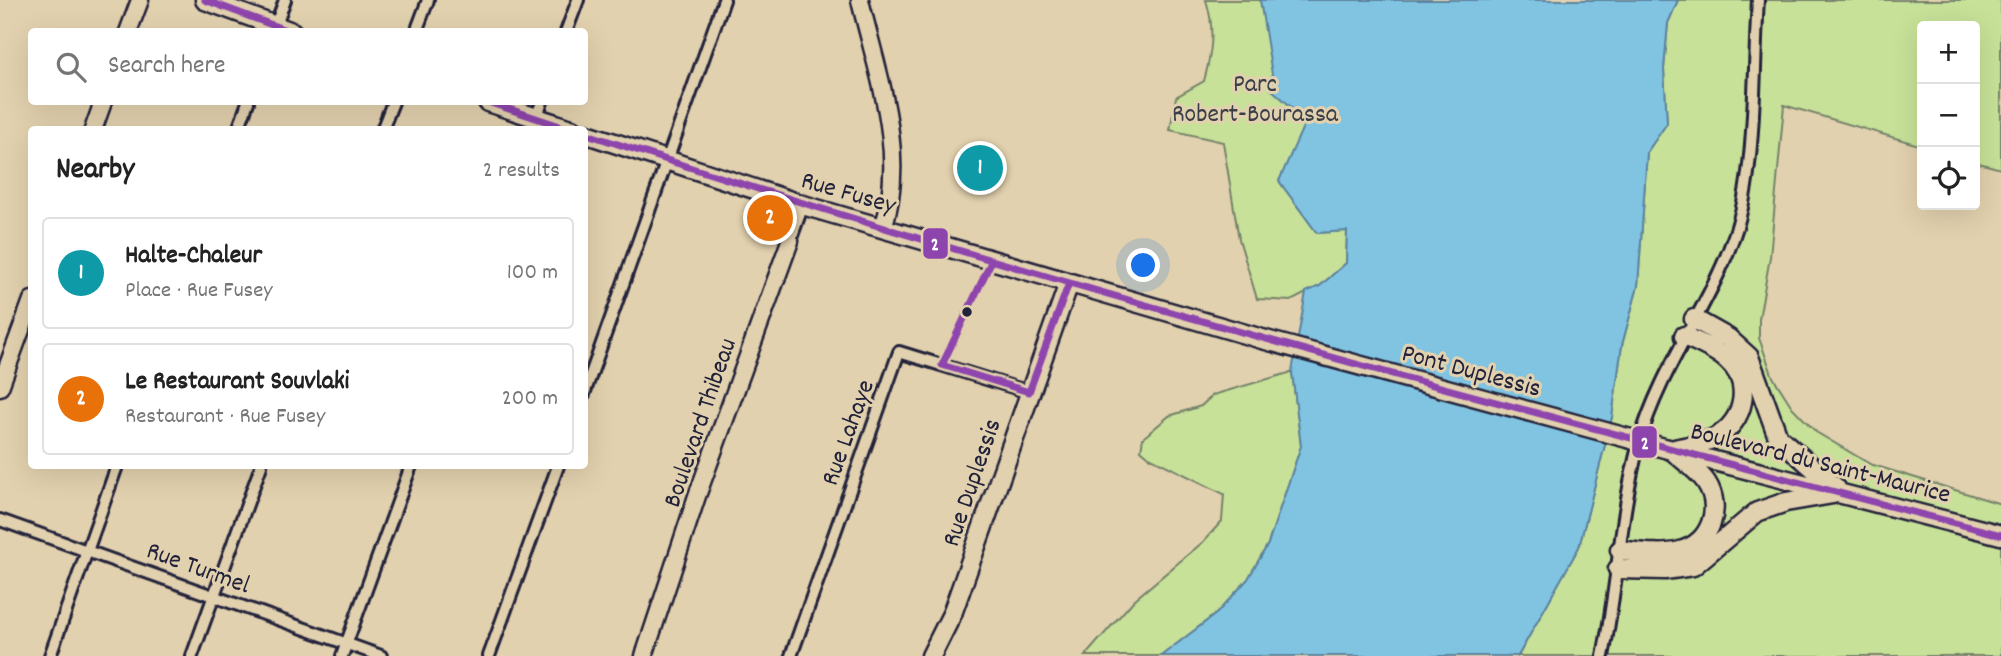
<!DOCTYPE html>
<html lang="en">
<head>
<meta charset="utf-8">
<style>
	body { margin:0; font-family:Dekko,sans-serif; background:#f6f6f6; color:#222 }
	.controls { position:absolute; right:21px; top:21px; display:grid; overflow:hidden; border-radius:7px; box-shadow:0 7px 28px #0002 }
	.controls button { width:63px; height:63px; display:grid; place-items:center; padding:0; border:0; border-bottom:2px solid #e0e0e0; background:#fff; color:#222; font:35px sans-serif }
	.you { position:absolute; left:1144px; top:266px; width:24px; height:24px; margin:-18px; border:5px solid #fff; border-radius:50%; background:#1a73e8; box-shadow:0 0 0 10px #1a73e833 }
	.badge { display:grid; place-items:center; width:46px; height:46px; border-radius:50%; background:#22223b; color:#fff; font-size:23px; font-weight:700 }
	.pin { position:absolute; translate:-50% -50%; border:4px solid #fff; box-shadow:0 2px 7px #0006 }
	.list { margin:0; padding:0; list-style:none }
	h2 { display:flex; justify-content:space-between; align-items:center; height:91px; margin:0; padding:0 28px; font-size:30px }
	h2 small { font-size:23px; font-weight:400; color:#767676 }
	.list li { display:grid; grid-template-columns:46px 1fr auto; gap:21px; align-items:center; box-sizing:border-box; height:112px; margin:0 14px 14px; padding:0 14px; border:2px solid #e0e0e0; border-radius:7px }
	.list b { display:block; font-size:26px; white-space:nowrap }
	.list p { margin:0; font-size:23px; white-space:nowrap; color:#767676 }
	.list em { font-size:23px; font-style:normal; color:#767676 }
	.icon { flex:none; width:38px; height:38px; fill:none; stroke:currentColor; stroke-width:2; stroke-linecap:round; stroke-linejoin:round }
	.map { position:relative; flex:none; width:2001px; height:656px; overflow:hidden }
	.search { position:absolute; background:#fff; box-shadow:0 7px 28px #0002; left:28px; top:28px; width:560px; height:77px; display:flex; align-items:center; gap:18px; box-sizing:border-box; padding:0 24px; border-radius:7px; color:#767676; font-size:26px }
	.panel { position:absolute; background:#fff; box-shadow:0 7px 28px #0002; left:28px; top:126px; width:560px; height:343px; border-radius:7px }
	.map>svg:first-child { display:block }
	.green { fill:#c7e198; stroke:#74826a; stroke-width:2 }
	.water { fill:#81c4e2; stroke:#5b839f; stroke-width:2 }
	.lines { fill:none; stroke-linecap:round; stroke-linejoin:round }
	.street-casing { stroke:#22223b; stroke-width:16 }
	.secondary-casing { stroke:#22223b; stroke-width:21 }
	.primary-casing { stroke:#22223b; stroke-width:23 }
	.street { stroke:#e2d1ae; stroke-width:10 }
	.secondary { stroke:#e2d1ae; stroke-width:16 }
	.primary { stroke:#e2d1ae; stroke-width:18 }
	.primary-bridge-casing { stroke:#22223b; stroke-width:23; stroke-linecap:butt }
	.primary-bridge { stroke:#e2d1ae; stroke-width:18 }
	.bus-1-casing { stroke:#e2d1ae; stroke-width:12 }
	.bus-1 { stroke:#8e44ad; stroke-width:7 }
	.bus-dot { fill:#22223b; stroke:#e2d1ae; stroke-width:2.5 }
	.labels { text-anchor:middle; stroke-width:6; stroke-linejoin:round; paint-order:stroke }
	.park-label { font-size:26px; fill:#3b3f49; stroke:#e2d1ae }
	.street-label { font-size:26px; fill:#22223b; stroke:#e2d1ae }
	.line-badge { stroke:#e2d1ae; stroke-width:2.5 }
	.badge-label { font-size:19px; text-anchor:middle; font-weight:bold; fill:#fff }
</style>
</head>
<body>
<div class="map">
<svg width="2001" height="656" viewBox="0 0 2001 656">
	<rect width="100%" height="100%" fill="#e2d1ae"/>
	<filter id="ink" filterUnits="userSpaceOnUse"><feTurbulence type="fractalNoise" baseFrequency=".0143" numOctaves="2"/><feDisplacementMap in="SourceGraphic" scale="14" xChannelSelector="R" yChannelSelector="G"/><feConvolveMatrix kernelMatrix="1 2 1 2 8 2 1 2 1" color-interpolation-filters="sRGB"/></filter>
	<g filter="url(#ink)">
		<path class="green" d="M1206,0H1285L1319,129L1279,181L1317,233L1347,231L1346,263L1320,286L1291,301L1257,299L1239,239L1223,142L1170,130L1176,97L1204,81C1212,52 1215,29 1206,0Z
			M1678,0H2001V169L1975,162V26H1922V146L1784,105L1770,257L1759,319V338L1773,377L1792,407L1816,432L1870,464L2001,504V656H1518L1579,547L1612,417L1622,345L1638,286L1647,152L1667,123L1664,69L1668,23Z
			M1292,372L1301,446L1268,544L1248,579L1217,613L1161,656H1085L1134,600L1203,542L1222,521L1224,494L1149,457L1141,450L1143,438L1169,416L1201,406L1213,395Z"/>
		<path class="water" d="M1260,0H1678L1668,23L1664,69L1667,123L1647,152L1638,286L1622,345L1612,417L1579,547L1518,656H1161L1217,613L1248,579L1268,544L1301,446L1292,372L1306,292L1320,286L1346,263L1347,231L1317,233L1279,181L1306,120L1270,88L1272,74Z"/>
		<g class="lines">
			<defs>
				<path id="street" d="M274,30L285,0
					M416,32L428,0
					M566,32L578,0
					M238,130L248,102
					M382,130L393,102
					M532,130L542,102
					M790,241L803,205
					M584,394L724,0
					M0,520L381,656
					M50,656L117,466
					M192,656L261,466
					M342,656L411,466
					M489,656L558,466
					M791,656L899,352L1029,392
					M1603,656C1618,585 1620,513 1639,443C1660,368 1709,308 1734,236C1757,171 1753,71 1758,0"/>
				<path id="secondary" d="M860,0C877,73 908,154 883,228
					M128,32L140,0
					M93,130L103,102
					M0,387L32,300
					M644,656L697,496L790,241"/>
				<path id="primary" d="M205,0L292,32
					M488,102L574,130
					M584,133L803,205L1262,339
					M1694,319L1728,338L1749,357L1778,437L1836,488
					M1668,449L2001,535
					M1675,449C1688,446 1704,444 1716,437C1745,422 1753,382 1727,360C1715,349 1699,343 1684,336
					M1620,550C1639,552 1661,556 1680,551C1711,543 1723,508 1706,482C1698,470 1684,461 1674,452
					M1618,569L1665,570L1693,566L1757,512L1786,502L1833,494
					M931,656L952,614L1069,283"/>
			</defs>
			<use href="#street" class="street-casing"/>
			<use href="#secondary" class="secondary-casing"/>
			<use href="#primary" class="primary-casing"/>
			<use href="#street" class="street"/>
			<use href="#secondary" class="secondary"/>
			<use href="#primary" class="primary"/>
			<defs>
				<path id="primary-bridge" d="M1262,339L1668,449"/>
			</defs>
			<use href="#primary-bridge" class="primary-bridge-casing"/>
			<use href="#primary-bridge" class="primary-bridge"/>
			<defs>
				<path id="bus-1" d="M205,0L291,32
					M488,102L572,130
					M584,133C1051,287 1526,412 2001,535
					M992,260L942,365L1029,392L1069,283"/>
			</defs>
			<use href="#bus-1" class="bus-1-casing"/>
			<use href="#bus-1" class="bus-1"/>
		</g>
	</g>
	<circle class="bus-dot" cx="967" cy="312" r="6"/>
	<g class="labels">
		<g class="park-label">
			<text x="1255" y="91">Parc<tspan x="1255" dy="30">Robert-Bourassa</tspan></text>
		</g>
		<g class="street-label">
			<text transform="translate(849 191) rotate(16)" y="9">Rue Fusey</text>
			<text transform="translate(1472 369) rotate(15)" y="9">Pont Duplessis</text>
			<text transform="translate(698 422) rotate(-71)" y="9">Boulevard Thibeau</text>
			<text transform="translate(846 432) rotate(-70)" y="9">Rue Lahaye</text>
			<text transform="translate(1821 461) rotate(14)" y="9">Boulevard du Saint-Maurice</text>
			<text transform="translate(970 482) rotate(-71)" y="9">Rue Duplessis</text>
			<text transform="translate(199 566) rotate(20)" y="9">Rue Turmel</text>
		</g>
	</g>
	<g class="line-badge">
		<rect x="922" y="227" width="27" height="33" rx="7" fill="#8e44ad"/>
		<rect x="1631" y="425" width="27" height="34" rx="7" fill="#8e44ad"/>
	</g>
	<g class="badge-label">
		<text x="935" y="250">2</text>
		<text x="1645" y="449">2</text>
	</g>
</svg>
<div class="controls">
<button>+</button>
<button>−</button>
<button><svg class="icon" aria-label="locate" viewBox="0 0 24 24"><circle cx="12" cy="12" r="6"/><path d="M12 2v4M12 18v4M2 12h4M18 12h4"/></svg></button>
</div>
<div class="you"></div>
<div class="pin badge" style="left:980px;top:168px;background:#0f9aa8">1</div>
<div class="pin badge" style="left:770px;top:218px;background:#e8710a">2</div>
<div class="search"><svg class="icon" aria-label="search" viewBox="0 0 24 24"><circle cx="10" cy="10" r="6"/><path d="M15 15l6 6"/></svg>Search here</div>
<section class="panel">
<h2>Nearby<small>2 results</small></h2>
<ul class="list">
<li><span class="badge" style="background:#0f9aa8">1</span><div><b>Halte-Chaleur</b><p>Place · Rue Fusey</p></div><em>100 m</em></li>
<li><span class="badge" style="background:#e8710a">2</span><div><b>Le Restaurant Souvlaki</b><p>Restaurant · Rue Fusey</p></div><em>200 m</em></li>
</ul>
</section>
</div>
</body>
</html>
